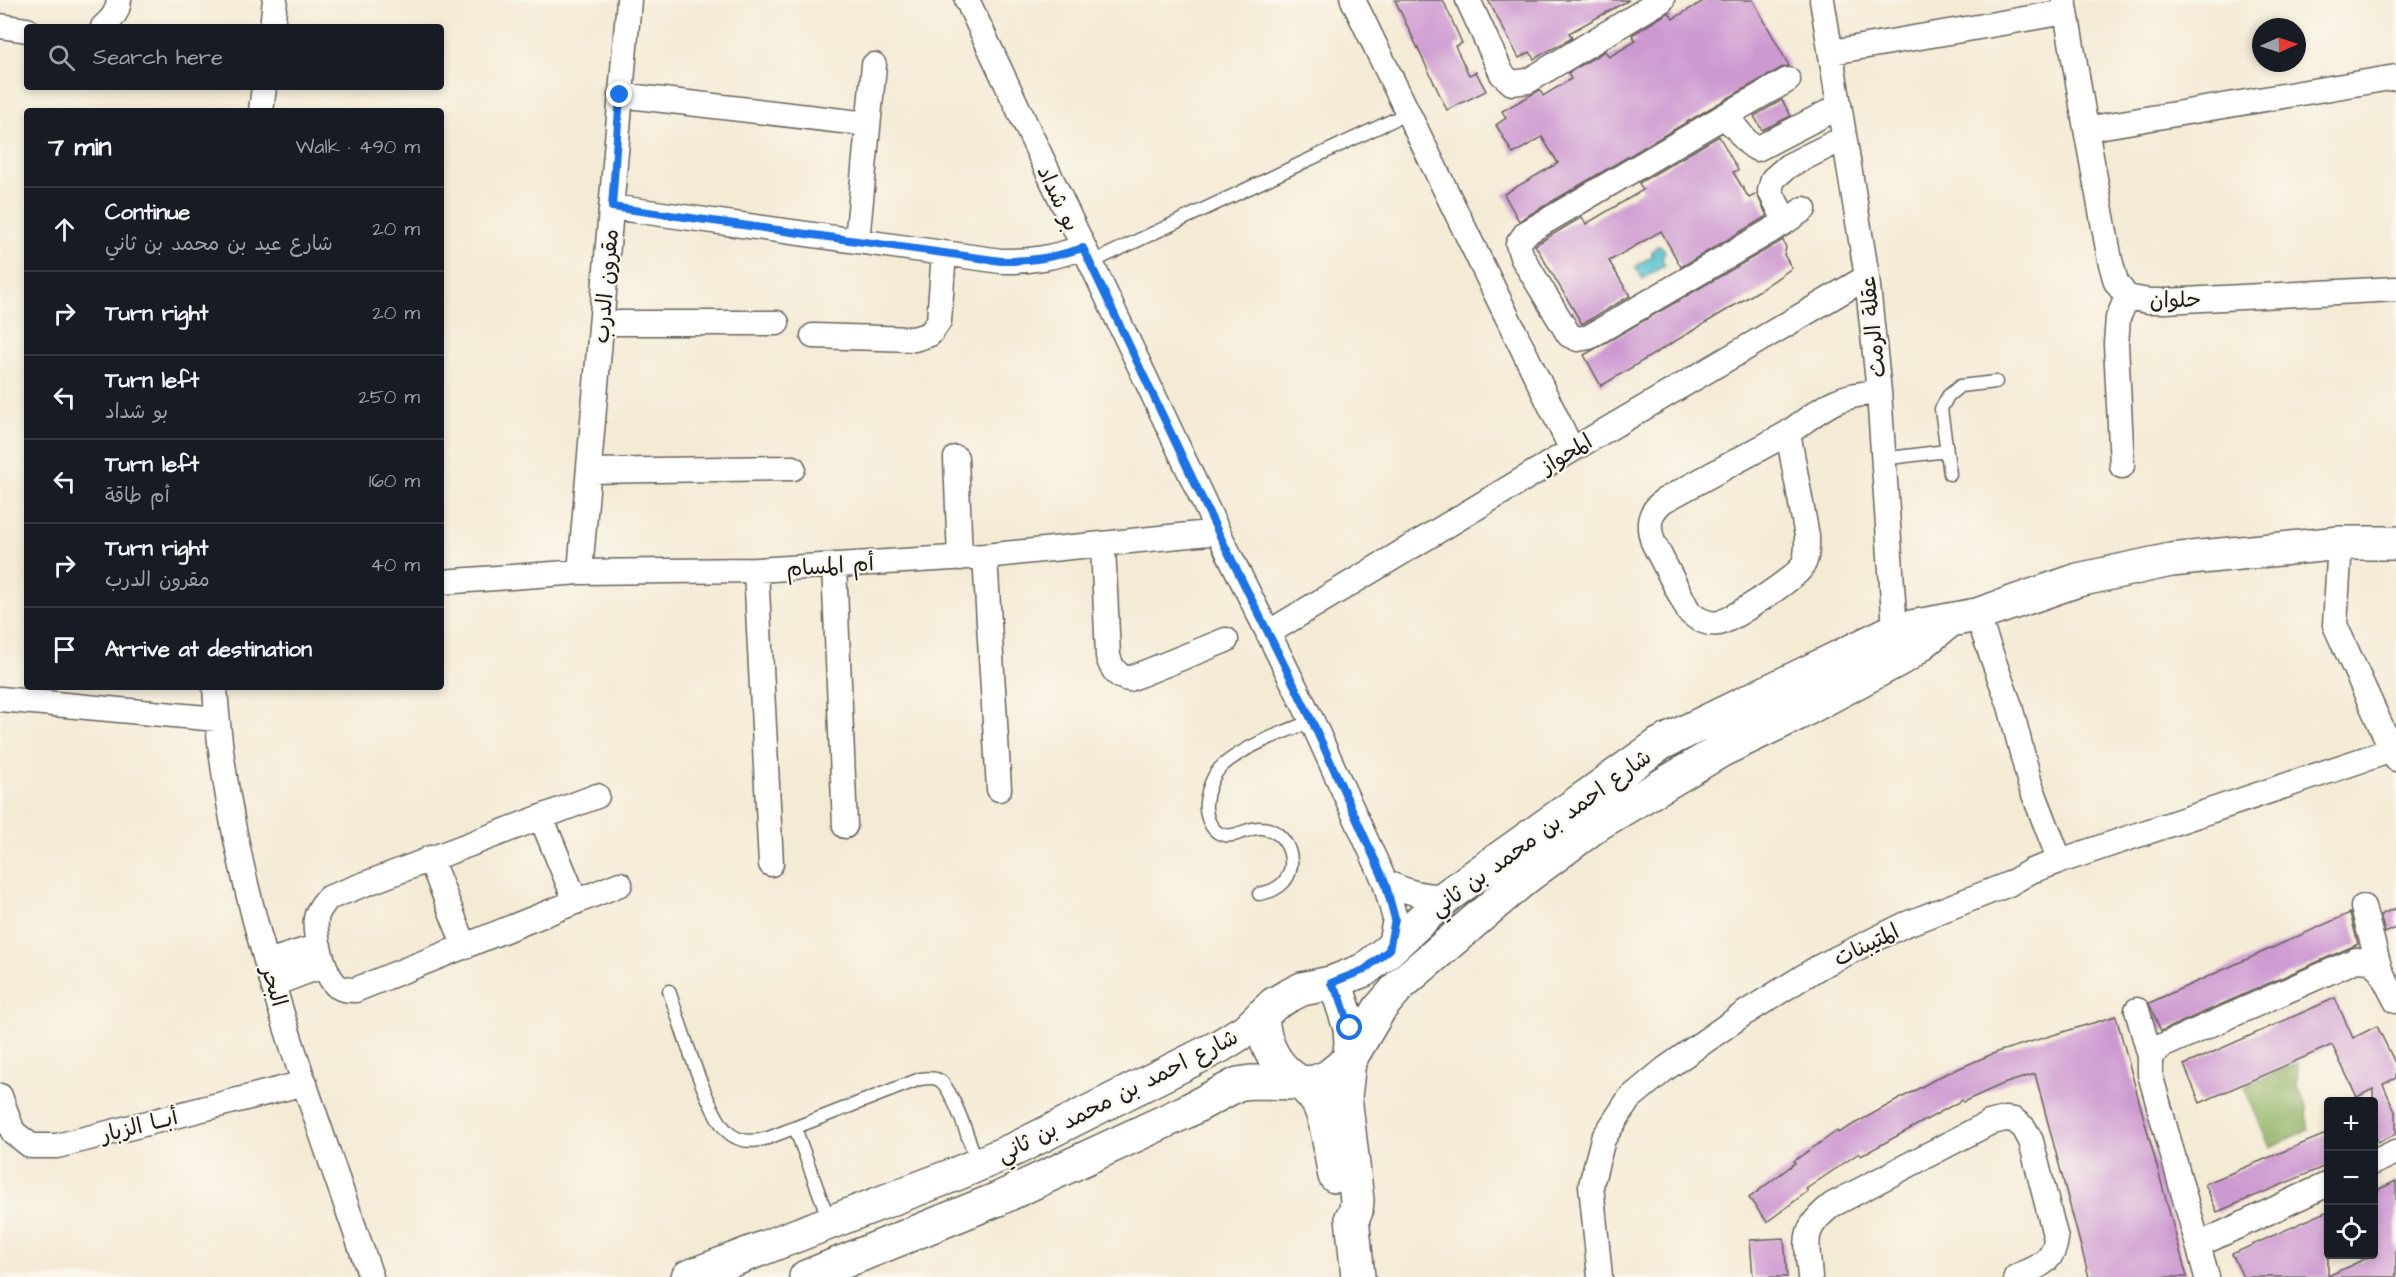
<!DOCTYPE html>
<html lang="en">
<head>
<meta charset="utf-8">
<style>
	body { margin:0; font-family:"Architects Daughter","Playpen Sans Arabic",sans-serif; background:#242831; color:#f1f3f6 }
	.controls { position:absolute; right:18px; bottom:18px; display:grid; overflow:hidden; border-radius:6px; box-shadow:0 3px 9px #0003 }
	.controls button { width:54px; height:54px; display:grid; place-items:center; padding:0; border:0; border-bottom:2px solid #363941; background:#171b24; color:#f1f3f6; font:30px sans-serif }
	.compass { position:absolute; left:2252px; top:18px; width:54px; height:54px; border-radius:50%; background:#171b24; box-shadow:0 3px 9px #0003; rotate:87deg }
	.stop { position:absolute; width:18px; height:18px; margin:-14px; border:4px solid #1a73e8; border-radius:50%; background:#fff }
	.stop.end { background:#1a73e8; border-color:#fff; box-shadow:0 2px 6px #0008 }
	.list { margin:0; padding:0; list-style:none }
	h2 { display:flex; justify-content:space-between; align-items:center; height:78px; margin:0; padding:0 24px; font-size:26px }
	h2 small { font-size:20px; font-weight:400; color:#9ea1a6 }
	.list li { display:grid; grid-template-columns:39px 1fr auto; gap:18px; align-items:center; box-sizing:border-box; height:84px; padding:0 24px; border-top:2px solid #363941 }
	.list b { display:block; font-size:22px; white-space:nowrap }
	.list p { margin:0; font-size:20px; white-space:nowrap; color:#9ea1a6 }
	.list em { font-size:20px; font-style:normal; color:#9ea1a6 }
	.icon { flex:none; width:33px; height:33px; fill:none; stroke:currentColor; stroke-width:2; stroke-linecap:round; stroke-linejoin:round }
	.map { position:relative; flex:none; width:2396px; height:1277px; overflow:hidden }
	.search { position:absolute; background:#171b24; box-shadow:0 3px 9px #0003; left:24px; top:24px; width:420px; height:66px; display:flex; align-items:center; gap:15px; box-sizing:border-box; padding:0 21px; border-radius:6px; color:#9ea1a6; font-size:22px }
	.panel { position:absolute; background:#171b24; box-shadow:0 3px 9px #0003; left:24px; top:108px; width:420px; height:582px; border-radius:6px }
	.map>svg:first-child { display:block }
	.forest { fill:#92b468; stroke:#576842; stroke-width:1.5 }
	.water { fill:#53bfcd; stroke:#386e74; stroke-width:1.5 }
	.building { fill:#cd99d1 }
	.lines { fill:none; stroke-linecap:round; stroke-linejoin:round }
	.lane-casing { stroke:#68645d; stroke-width:15 }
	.street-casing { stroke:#68645d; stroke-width:27 }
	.secondary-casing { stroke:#68645d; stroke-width:36 }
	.lane { stroke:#fff; stroke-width:12 }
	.street { stroke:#fff; stroke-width:24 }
	.secondary { stroke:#fff; stroke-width:33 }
	.route { stroke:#1a73e8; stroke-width:8 }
	.labels { text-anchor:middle; stroke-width:4.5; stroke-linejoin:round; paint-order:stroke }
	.street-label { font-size:22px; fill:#1c1c1c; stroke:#fbf7ec }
</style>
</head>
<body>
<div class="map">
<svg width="2396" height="1277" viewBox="0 0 2396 1277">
	<rect width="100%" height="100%" fill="#fbf7ec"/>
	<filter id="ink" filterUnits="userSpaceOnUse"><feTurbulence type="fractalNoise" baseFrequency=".0167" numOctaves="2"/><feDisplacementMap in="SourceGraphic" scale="12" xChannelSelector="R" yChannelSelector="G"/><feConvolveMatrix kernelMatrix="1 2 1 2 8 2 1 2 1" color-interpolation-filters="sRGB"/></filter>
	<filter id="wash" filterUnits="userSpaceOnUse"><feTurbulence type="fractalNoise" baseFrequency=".008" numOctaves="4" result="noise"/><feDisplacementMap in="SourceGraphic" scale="24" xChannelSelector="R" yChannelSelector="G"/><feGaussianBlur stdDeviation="1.35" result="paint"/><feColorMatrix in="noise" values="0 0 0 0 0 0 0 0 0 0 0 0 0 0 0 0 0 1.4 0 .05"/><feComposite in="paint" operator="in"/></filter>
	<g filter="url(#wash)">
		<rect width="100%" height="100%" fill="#f4ebd5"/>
		<path class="forest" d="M2298,1063L2297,1087L2307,1107L2308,1130L2270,1147L2244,1087Z"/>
		<path class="water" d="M1657,246H1661L1665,251L1662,259L1665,265L1643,279L1635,267L1652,256V251Z"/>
		<g id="blocks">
			<path class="building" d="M1395,0H1443L1462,43L1455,46L1469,75L1476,72L1486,91L1447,110Z
				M1488,0H1629L1569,33L1572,38L1534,59L1530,52L1519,58Z
				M1705,0H1753L1789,66L1781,68L1714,106L1519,221L1504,194L1558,163L1542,137L1513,154L1496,125L1506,118L1502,111L1540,90L1543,96L1571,79L1568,73L1605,51L1609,57L1636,41L1632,35L1669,12L1673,19Z
				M1782,100L1791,116L1762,130L1754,116Z
				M1719,136L1738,170L1733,172L1749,198L1757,194L1767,216L1681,267L1661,231L1609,261L1630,296L1582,324L1535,245L1582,217L1586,224L1643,190L1639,183Z
				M1783,240L1786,248L1784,255L1792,268L1760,290L1601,386L1584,355Z
				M2396,908V928L2385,933L2380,915Z
				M2350,913L2358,944L2161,1031L2149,1003Z
				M2335,998L2353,1038L2377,1026L2396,1065V1078L2383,1084L2396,1114V1134L2378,1142L2373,1130V1089L2357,1097L2332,1045L2200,1103L2184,1065Z
				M2116,1016L2187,1277H2089L2035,1074L2003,1084L1963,1102L1962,1100L1861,1156L1859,1153L1806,1189L1808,1191L1767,1222L1749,1198L1795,1163L1794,1161L1837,1131L1838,1133L1941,1076L1997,1052Z
				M2328,1133V1165L2217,1212L2205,1184Z
				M2396,1181V1277H2243L2232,1254L2328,1211V1276L2373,1255V1192Z
				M1784,1238L1787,1277H1753L1750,1240Z"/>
		</g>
	</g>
	<g filter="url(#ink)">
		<use href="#blocks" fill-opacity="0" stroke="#68645d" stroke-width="1.5"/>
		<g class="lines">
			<defs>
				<path id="lane" d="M1090,263L1408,113
					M1882,459L1946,451
					M1950,474L1941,409L1948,396L1960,386L1996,382
					M1259,894C1269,892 1276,890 1283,883C1301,864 1287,829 1261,828C1246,827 1232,842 1217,832C1209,826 1205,813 1206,803C1207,791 1213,774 1222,766C1244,746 1284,732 1312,721
					M669,991C680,1021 707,1115 729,1133C741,1143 754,1142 768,1138L920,1079C926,1078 933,1077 939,1080C953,1088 971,1146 977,1163
					M795,1128L829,1220"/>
				<path id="street" d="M967,0L1218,532L1312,721L1385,882L1395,919L1389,950
					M1353,0L1572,450
					M1468,0L1502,74L1512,83L1528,81L1662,0
					M1822,0L1867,277L1879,392L1895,630L1902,645
					M2064,0L2086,129
					M0,26L27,30
					M103,27C112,19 118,12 119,0
					M272,27L275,0
					M1832,52L2066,12
					M2396,77L2086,129L2110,260L2116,282L2127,297L2148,301H2165L2396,289
					M620,95L868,124
					M1838,107L1757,149C1738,139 1741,125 1721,118L1526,233L1518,244L1522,257L1569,335L1578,339L1589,337L1782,224V214L1770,191L1773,179L1788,166L1844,138
					M261,111L264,87
					M1721,118L1788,80
					M612,207L1001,261C1030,262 1054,257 1082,248
					M1782,224L1804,209
					M857,241L874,65
					M602,323H777
					M813,336L914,339L930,334L939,321L944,253
					M1788,433L1807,536C1807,546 1808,559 1801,568C1795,578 1730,621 1719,623C1707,625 1698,620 1689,612L1653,542C1647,524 1649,513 1663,501Z
					M1788,433C1823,408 1834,395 1879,392
					M956,458L960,558
					M2122,466L2116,344L2118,318L2127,297
					M589,471L793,468
					M2340,543L2335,625L2396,759
					M1103,546L1108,656C1111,668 1117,677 1129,679L1226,640
					M985,556L999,789
					M834,565L845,826
					M756,570L771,864
					M580,572L629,0
					M441,582L580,572L756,570L985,556L1218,532
					M1268,633L1572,450L1867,277
					M215,687C227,887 307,1088 371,1277
					M0,699L217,719
					M597,796L328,898C323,904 317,911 316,919C314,935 324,975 337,986C343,990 349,990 355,990L620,884
					M541,817L576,902
					M430,858L465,947
					M2060,861L2392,750
					M1385,882C1407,892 1423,897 1447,896
					M2363,907L2380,970
					M267,962L319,946
					M274,984L324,965
					M2137,1010L2150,1056
					M0,1096L13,1132L31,1146H57L305,1083
					M2374,1162L2396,1152
					M2198,1245L2328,1184
					M1600,1277L1591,1185L1603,1139L1629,1099L1665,1069L1745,1013L1819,967L1904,925L2009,884L2031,871L2060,861L2030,784L2010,706L1977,615
					M1810,1277C1807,1240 1800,1230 1832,1205L1989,1123L2005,1119L2014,1120L2024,1128L2031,1141L2056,1239C2053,1264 2037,1266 2016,1277
					M2207,1277L2150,1074V1056L2162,1046L2356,960L2371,961L2380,970L2396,1001"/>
				<path id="secondary" d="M1331,983L1340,997L1350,1028L1351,1043L1345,1097L1357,1200L1356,1211L1352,1217L1358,1277
					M1262,1015C1263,1039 1272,1062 1292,1077C1302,1084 1311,1091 1318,1103C1329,1124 1330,1153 1335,1176
					M688,1277L956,1174L1017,1148L1220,1046L1249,1028L1274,1004L1288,996L1302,989L1331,983L1364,970L1389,950L1447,896L1660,744L1895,630L1977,615L2078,580L2171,560L2340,543H2396
					M806,1277L998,1199L1185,1112L1238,1084L1251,1082L1302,1083L1315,1082L1328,1077L1350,1059L1380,1008L1401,984L1525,878L1599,823L1720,751L1797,714L1907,655L1949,621"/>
			</defs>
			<use href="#lane" class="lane-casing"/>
			<use href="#street" class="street-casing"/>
			<use href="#secondary" class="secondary-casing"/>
			<use href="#lane" class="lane"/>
			<use href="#street" class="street"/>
			<use href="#secondary" class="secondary"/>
		</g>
	</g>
	<g class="lines" filter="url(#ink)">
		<path class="route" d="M620,95L612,207L1001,261C1030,262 1054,257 1083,248L1218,532L1312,721L1385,882L1395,919L1389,950L1364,970L1331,983L1340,997L1350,1028"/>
	</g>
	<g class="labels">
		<g class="street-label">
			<text transform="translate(1059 198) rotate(65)" y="8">بو شداد</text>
			<text transform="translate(605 286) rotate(-85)" y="8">مقرون الدرب</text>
			<text transform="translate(2175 299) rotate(-1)" y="8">حلوان</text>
			<text transform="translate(1872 327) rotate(-96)" y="8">عقلة الرمث</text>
			<text transform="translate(1566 453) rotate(-31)" y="8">المحواز</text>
			<text transform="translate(830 565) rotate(-4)" y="8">أم المسام</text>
			<text transform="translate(1540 832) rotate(-36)" y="8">شارع احمد بن محمد بن ثاني</text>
			<text transform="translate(1866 944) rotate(-26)" y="8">المتيبنات</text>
			<text transform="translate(275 986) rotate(73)" y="8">البحر</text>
			<text transform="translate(1117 1095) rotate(-27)" y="8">شارع احمد بن محمد بن ثاني</text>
			<text transform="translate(139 1125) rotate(-14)" y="8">أبــا الزبار</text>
		</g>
	</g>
</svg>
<div class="controls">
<button>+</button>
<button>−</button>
<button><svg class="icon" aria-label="locate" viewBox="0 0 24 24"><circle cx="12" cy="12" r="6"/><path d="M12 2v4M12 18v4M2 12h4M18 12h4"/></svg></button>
</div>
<svg class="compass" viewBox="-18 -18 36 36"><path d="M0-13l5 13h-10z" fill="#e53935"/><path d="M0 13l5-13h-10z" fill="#9ea1a6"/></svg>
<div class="stop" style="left:1350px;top:1028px"></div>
<div class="stop end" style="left:620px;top:95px"></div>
<div class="search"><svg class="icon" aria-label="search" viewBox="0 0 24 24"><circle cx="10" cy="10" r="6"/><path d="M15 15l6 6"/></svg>Search here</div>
<section class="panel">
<h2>7 min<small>Walk · 490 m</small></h2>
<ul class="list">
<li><svg class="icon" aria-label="ahead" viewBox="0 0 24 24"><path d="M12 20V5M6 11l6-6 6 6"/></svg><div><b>Continue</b><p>شارع عيد بن محمد بن ثاني</p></div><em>20 m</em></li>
<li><svg class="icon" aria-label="right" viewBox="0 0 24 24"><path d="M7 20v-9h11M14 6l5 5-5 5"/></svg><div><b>Turn right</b></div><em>20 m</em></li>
<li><svg class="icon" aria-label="left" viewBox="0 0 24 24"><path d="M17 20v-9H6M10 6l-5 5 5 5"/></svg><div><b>Turn left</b><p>بو شداد</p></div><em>250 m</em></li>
<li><svg class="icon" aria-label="left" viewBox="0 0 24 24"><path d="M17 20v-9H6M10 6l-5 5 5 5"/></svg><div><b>Turn left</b><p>أم طاقة</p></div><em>160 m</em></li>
<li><svg class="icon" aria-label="right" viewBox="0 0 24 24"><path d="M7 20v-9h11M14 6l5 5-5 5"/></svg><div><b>Turn right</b><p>مقرون الدرب</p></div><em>40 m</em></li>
<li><svg class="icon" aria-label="arrive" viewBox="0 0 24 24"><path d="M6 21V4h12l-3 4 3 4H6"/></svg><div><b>Arrive at destination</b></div></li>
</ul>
</section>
</div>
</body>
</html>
